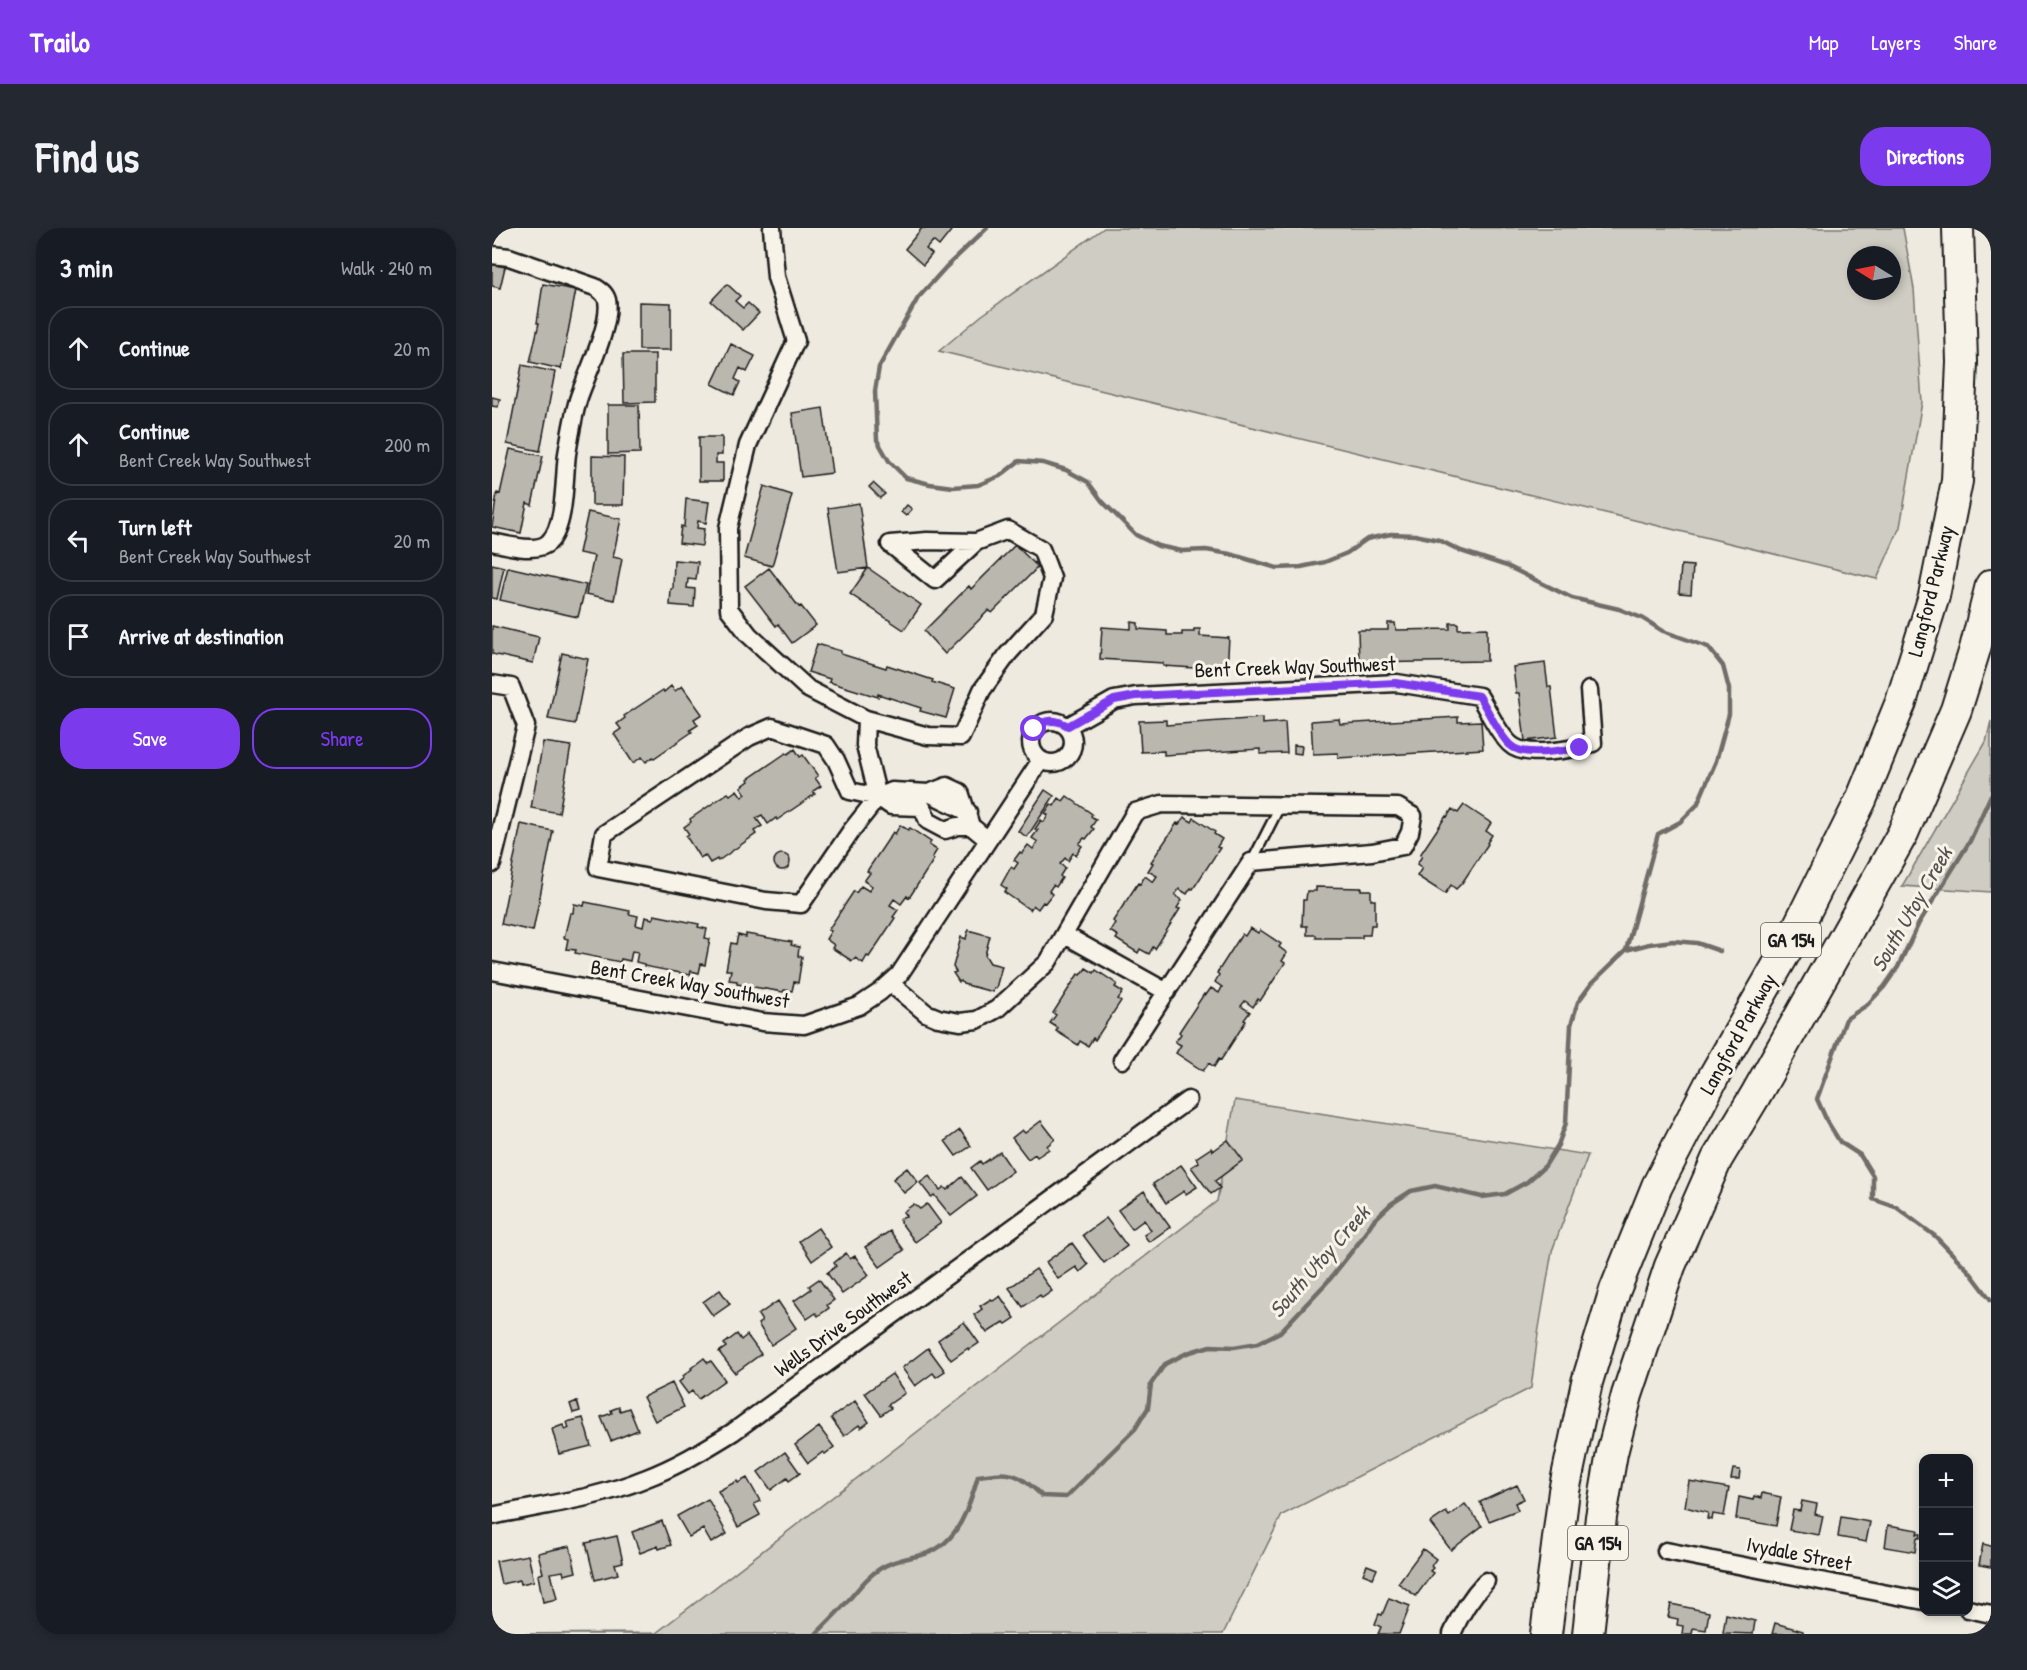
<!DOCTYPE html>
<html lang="en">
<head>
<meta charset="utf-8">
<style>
	body { margin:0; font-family:"Patrick Hand",sans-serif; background:#242831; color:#f1f3f6 }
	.controls { position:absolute; right:18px; bottom:18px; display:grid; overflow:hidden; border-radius:12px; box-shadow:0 3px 9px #0003 }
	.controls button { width:54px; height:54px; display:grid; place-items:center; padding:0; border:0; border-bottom:2px solid #363941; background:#171b24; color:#f1f3f6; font:30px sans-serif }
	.compass { position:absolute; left:1355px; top:18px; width:54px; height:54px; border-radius:50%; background:#171b24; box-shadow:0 3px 9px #0003; rotate:280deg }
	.stop { position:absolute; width:18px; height:18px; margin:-14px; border:4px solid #7c3aed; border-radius:50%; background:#fff }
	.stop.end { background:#7c3aed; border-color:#fff; box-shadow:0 2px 6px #0008 }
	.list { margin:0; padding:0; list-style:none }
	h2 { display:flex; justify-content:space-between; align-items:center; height:78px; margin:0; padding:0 24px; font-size:26px }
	h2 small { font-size:20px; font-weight:400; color:#9ea1a6 }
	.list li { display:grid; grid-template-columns:39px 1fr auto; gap:18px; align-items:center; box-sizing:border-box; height:84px; margin:0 12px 12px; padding:0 12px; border:2px solid #363941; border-radius:24px }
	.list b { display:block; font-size:22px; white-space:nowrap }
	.list p { margin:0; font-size:20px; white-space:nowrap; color:#9ea1a6 }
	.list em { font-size:20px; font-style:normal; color:#9ea1a6 }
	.actions { display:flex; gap:12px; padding:18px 24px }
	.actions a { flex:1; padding:14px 0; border:2px solid #7c3aed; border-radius:24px; text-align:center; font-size:21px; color:#7c3aed }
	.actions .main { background:#7c3aed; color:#fff }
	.icon { flex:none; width:33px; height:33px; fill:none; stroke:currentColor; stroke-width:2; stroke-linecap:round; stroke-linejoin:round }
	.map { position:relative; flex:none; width:1499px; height:1406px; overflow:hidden; border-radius:24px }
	header { display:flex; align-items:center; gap:36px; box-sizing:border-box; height:84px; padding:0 30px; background:#7c3aed; color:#fff }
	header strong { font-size:28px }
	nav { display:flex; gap:33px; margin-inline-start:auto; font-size:21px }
	.intro { display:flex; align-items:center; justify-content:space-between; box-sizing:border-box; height:144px; padding:0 36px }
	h1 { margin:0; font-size:42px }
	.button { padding:15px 27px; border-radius:24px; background:#7c3aed; color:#fff; font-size:21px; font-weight:700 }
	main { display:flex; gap:36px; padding:0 36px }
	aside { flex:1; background:#171b24; border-radius:24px; box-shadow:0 3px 9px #0003 }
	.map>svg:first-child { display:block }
	.green { fill:#cfccc3; stroke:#767470; stroke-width:1.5; fill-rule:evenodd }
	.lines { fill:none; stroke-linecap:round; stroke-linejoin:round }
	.stream { stroke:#6f6d69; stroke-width:4.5 }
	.building { fill:#bab7af; stroke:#1c1c1c; stroke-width:1.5 }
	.lane-casing { stroke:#1c1c1c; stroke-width:13 }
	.street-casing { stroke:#1c1c1c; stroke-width:21 }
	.highway-casing { stroke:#1c1c1c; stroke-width:34 }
	.lane { stroke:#f7f3e8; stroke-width:8 }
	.street { stroke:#f7f3e8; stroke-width:16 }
	.highway { stroke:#f7f3e8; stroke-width:30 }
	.route { stroke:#7c3aed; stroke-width:8 }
	.labels { text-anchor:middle; stroke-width:6; stroke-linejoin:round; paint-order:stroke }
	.shield { fill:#f7f3e8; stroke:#5e5c59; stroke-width:1.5 }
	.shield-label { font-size:20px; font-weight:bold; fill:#1c1c1c }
	.street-label { font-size:21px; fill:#1c1c1c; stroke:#f7f3e8 }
	.water-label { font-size:22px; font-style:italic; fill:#535250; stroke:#f7f3e8 }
</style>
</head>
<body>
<header>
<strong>Trailo</strong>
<nav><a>Map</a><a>Layers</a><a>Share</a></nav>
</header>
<div class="intro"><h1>Find us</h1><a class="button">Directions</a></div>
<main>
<aside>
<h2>3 min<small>Walk · 240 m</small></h2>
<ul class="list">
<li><svg class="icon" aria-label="ahead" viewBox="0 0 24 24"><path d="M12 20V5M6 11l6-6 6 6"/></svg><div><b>Continue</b></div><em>20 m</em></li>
<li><svg class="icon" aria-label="ahead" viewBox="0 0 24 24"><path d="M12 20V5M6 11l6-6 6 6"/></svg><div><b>Continue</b><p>Bent Creek Way Southwest</p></div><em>200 m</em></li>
<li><svg class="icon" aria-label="left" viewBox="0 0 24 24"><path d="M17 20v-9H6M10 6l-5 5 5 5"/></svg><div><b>Turn left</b><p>Bent Creek Way Southwest</p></div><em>20 m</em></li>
<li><svg class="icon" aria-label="arrive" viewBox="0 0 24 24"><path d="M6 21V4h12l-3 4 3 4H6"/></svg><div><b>Arrive at destination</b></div></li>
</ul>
<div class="actions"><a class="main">Save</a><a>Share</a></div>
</aside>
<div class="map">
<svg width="1499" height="1406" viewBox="0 0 1499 1406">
	<rect width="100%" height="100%" fill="#eeeae0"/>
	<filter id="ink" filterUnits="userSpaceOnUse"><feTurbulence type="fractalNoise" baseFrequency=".0167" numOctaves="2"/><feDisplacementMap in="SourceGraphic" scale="12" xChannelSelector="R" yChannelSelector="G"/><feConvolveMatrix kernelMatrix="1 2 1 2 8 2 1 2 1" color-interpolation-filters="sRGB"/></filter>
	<g filter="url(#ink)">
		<path class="green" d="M612,0H1411L1422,61L1430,174L1408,299L1385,351L447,123L489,88ZM1364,27H1400V63H1364Z
			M1499,493V664L1410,658L1494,514Z
			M743,872L1096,927L1060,1023L1046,1106L1039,1160L790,1287L731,1406H0L164,1405L725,973Z"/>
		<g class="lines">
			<path class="stream" d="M495,0L454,39L426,70L387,139L383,163L385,212L397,233L414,250L438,256L461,259L486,257L508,248L527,233L551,235L574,242L596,254L610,273L644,307L666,318L690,323L714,322L738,326L785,340L809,339L833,334L855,325L875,311L899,306L923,307L947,312L969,323L1015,338L1080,370L1127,381L1150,390L1171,403L1216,419L1231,438L1237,461V486L1224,533L1205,577L1188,594L1166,606L1134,722
				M1354,791L1325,871L1335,893L1348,914L1368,927L1381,948V971L1404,979L1443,1008L1477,1043L1499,1072
				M1354,791L1375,777L1392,759L1406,739L1427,695L1478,613L1499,567
				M324,1406C334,1396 344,1386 353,1376C365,1363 374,1349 389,1340C404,1331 418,1330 433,1326C466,1316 478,1277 486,1248C519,1243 526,1244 550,1268L574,1269L643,1201L656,1180L659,1156L673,1136L695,1125L718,1118L742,1119L766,1115L788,1104L838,1051L868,1013L881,993L899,976L919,963L943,958L990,969L1013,966L1035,954L1053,938L1066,917L1074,895L1079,797L1086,774L1100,755L1134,722L1157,716L1181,713L1205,715L1228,723"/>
		</g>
		<path class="building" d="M430,0H455L459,3L447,18L441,13L434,21L440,26L431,37L413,21Z
			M0,36L13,39L8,60L0,58Z
			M51,56L84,62L69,141L38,134L47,95H45Z
			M235,56L248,68L243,73L251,80L256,75L267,85L251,102L219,73Z
			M147,74L179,75V122H147Z
			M239,116L263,128L255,144L248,140L243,151L248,154L242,167L220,156Z
			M131,126H163V174L132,175Z
			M30,137L63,144L48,223L15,216Z
			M0,169L8,171L6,179L0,178Z
			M116,177H147L148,225L116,226Z
			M331,180L340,245L309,249L300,185Z
			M207,209H230V227H224V235H231V253H207Z
			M18,221L51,228L40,277L35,275L29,305L0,299L5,265L8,266Z
			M100,228L132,229L131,277H100Z
			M381,255L393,266L388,270L377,259Z
			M272,258L300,267L280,338L252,330Z
			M194,271L217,274L214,295L206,293L205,300L212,301L210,318L187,315L189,298L192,299Z
			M367,275L376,340L346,344L336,280Z
			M415,277L420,281L414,288L409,284Z
			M96,284L129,291L121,329L130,331L122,372L94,366L102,328L87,325Z
			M523,317L546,339L500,385L497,382L453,426L432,403L477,358L479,361Z
			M182,332L206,334L204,352L196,351L195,360L203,361L202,379L178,377L179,361H181Z
			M0,336L12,339L5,371L0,370Z
			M1189,337L1201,338L1199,366L1187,365Z
			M16,339L94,357L86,389L8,372Z
			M277,340L307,379L309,378L324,397L300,415L286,396L284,398L253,358Z
			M376,340L429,377L412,402L358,366Z
			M639,394L646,395V401L675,403V407H690V404H702V401H708V408L737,410L735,442L671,438V435L608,431L610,399L639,401Z
			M896,395H903L904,402L958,401V395H966V401L995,400V433L867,435L866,402H896Z
			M0,398L47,409L41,435L0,426Z
			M325,416L349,423V426L394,440L395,437L441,452L440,454L463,461L454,490L428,483L429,480L386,466V469L337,454L338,451L316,444Z
			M70,425L96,431L83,496L56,491Z
			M1053,435L1056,459H1059L1065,509L1033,513L1027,465H1024L1021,439Z
			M179,458L183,463L190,458L210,486L202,491L206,497L198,502L200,504L162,530L161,529L154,534L150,529L141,535L122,506L129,501L125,496L133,490L132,488L171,462L172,464Z
			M966,489V494L989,493L991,521L846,530V525L821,526L819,493L847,491L848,496Z
			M770,490V496L793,494L795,525L768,526V521L672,527V523L649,524L647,493L674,492V497Z
			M51,514L79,518L67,585L39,580Z
			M802,517L810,518L809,526L802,525Z
			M303,521L308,529L311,527L326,548L323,550L329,558L321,563L323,566L285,592L284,590L276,596L270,587L264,590L270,598L262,603L264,606L226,633L225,631L218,635L213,627L208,630L194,608L197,606L192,599L199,594L198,591L236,565L238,567L245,562L250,569L254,566L249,559L257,553L256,551L294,525L296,526Z
			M553,562L562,568L535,609L526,603Z
			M575,568L600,586L599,588L604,592L599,599L602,601L594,611L592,610L587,616L590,618L584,627L581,625L576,633L573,630L568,636L573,640L568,648L570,650L564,659L561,657L557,663L560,666L553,675L551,674L546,681L541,677L538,682L512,664L515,661L509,657L519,639L522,641L526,635L522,632L528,624L530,625L536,617L541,621L546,614L540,610L546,602L543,601L549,592L552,594L556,587L553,585L559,576L562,578L567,570L571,573Z
			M972,577L999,595L994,603L1000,607L995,615L996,616L970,655L964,661L959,657L953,666L925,648L930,640L925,636L930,628L928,627L954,588L955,589L960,581L966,585Z
			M692,589L700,594L702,590L723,604L722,606L730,611L725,619L728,620L701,661L699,660L695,666L687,661L683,667L690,672L685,680L688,681L663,721L661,719L657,726L648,721L646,725L624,711L626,708L618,703L623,695L621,693L646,655L648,656L653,648L661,654L665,648L656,643L661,635L659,634L685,595L687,596Z
			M29,596L61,603L41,703L9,696Z
			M408,597L416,602L418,600L439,614L437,617L445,622L440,630L442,631L417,670L415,668L409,676L402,671L398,677L406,682L401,689L403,690L377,729L375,728L371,735L363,730L360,733L340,720L342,717L334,711L339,703L336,702L362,663L364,665L369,658L377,663L380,658L372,653L378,645L375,643L401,604L403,606Z
			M282 634a8 8 0 1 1 16 0a8 8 0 1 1-16 0Z
			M824,659L870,660L869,662H879V672H883V697H879L878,707H870V710H824V707H815V698H810L811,672H814L815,663H824Z
			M93,674L138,683L137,686L146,688L144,697L151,699L153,689L161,691L162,687L207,696L206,699L215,701L213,710L218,711L213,737L209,736L207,745L199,743L198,747L152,738V736L144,734L146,724L140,723L138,733L129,731L128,734L83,725L84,722L74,721L76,711L72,710L78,685H81L82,676L92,678Z
			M758,700L766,705L768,702L789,716L787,719L795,725L790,733L793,735L768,773L766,771L761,779L753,773L749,778L758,784L752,792L754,793L729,832L727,831L722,839L717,835L711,843L684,825L689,817L683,814L689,806L687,804L712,766L714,767L719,760L727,765L730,759L723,754L727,747L725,745L750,706L753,708Z
			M476,702L498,708L493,727L498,735L510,738L504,760H502L501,764L471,756L469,753L467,754L461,745L464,744L461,739L469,709L474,711Z
			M254,706L300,714L299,717L307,719L306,728L310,729L306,755L302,754L300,763L292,762L291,764L245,756V753L237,752L239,742H234L239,715L244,716L246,707L254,709Z
			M594,740L602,745L604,742L625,756L623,759L631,764L626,771L629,773L603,812L601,810L596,818L588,813L586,817L564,803L566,800L558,795L564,787L561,785L586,746L589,747Z
			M549,893L563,911L555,918L557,921L545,929L543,926L536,931L520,910L530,902L533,905Z
			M468,902L479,918L464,928L453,913Z
			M736,912L751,932L723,953L728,960L719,966L699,939L707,934L704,930L719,920L721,923Z
			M508,924L521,943L495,962L479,940L488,933L490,936Z
			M689,937L705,959L694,966L692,963L674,975L661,956Z
			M415,940L426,954L412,965L401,951Z
			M437,948L448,962L452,959L455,962L470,949L485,968L459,988L442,967L439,969L428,955Z
			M652,963L678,999L657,1014L652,1007L659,1002L652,992L640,1001L626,982Z
			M422,976L428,981L435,976L449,995L423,1014L407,992L414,988L411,984Z
			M614,990L635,1018L612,1035L591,1007Z
			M326,1000L339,1019L320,1033L307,1013Z
			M398,1003L412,1022L388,1039L373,1019Z
			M580,1015L596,1037L588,1044L584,1039L566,1051L554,1034Z
			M354,1025L358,1031L363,1028L377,1047L350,1066L335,1045L344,1038L342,1035Z
			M544,1041L560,1063L550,1070L548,1067L531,1079L517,1060Z
			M327,1051L342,1072L335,1077L337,1080L326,1088L324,1085L315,1091L302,1073L319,1061L317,1058Z
			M228,1062L238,1076L221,1088L211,1074Z
			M508,1068L523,1090L514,1096L512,1094L495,1105L482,1087L490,1081L488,1078L499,1071L501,1073Z
			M286,1073L304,1100L279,1117L266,1096L270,1093L266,1087Z
			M472,1094L487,1115L477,1122L476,1120L459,1132L446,1112Z
			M245,1106L249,1112L255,1107L269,1126L243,1145L227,1124L234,1119L232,1116Z
			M436,1120L453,1143L444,1149L441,1145L423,1158L410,1140Z
			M212,1130L216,1135L219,1133L233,1152L206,1171L200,1163L196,1166L187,1154L192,1150L191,1148L200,1141L199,1140Z
			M400,1146L413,1165L396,1177L399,1180L389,1187L373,1165Z
			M180,1155L192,1179L163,1193L151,1169Z
			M85,1173L88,1183L81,1185L78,1176Z
			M363,1173L377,1194L369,1200L367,1197L352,1208L339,1190Z
			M127,1179L128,1183L137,1180L146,1202L119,1213L109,1189L120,1185L119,1182Z
			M91,1190L99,1218L67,1226L60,1201L71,1197L73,1202L77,1200L75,1194Z
			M327,1199L342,1219L333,1226L331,1224L316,1235L303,1217Z
			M293,1224L308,1245L297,1253L295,1250L279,1262L266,1244Z
			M1241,1241L1248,1242L1247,1251H1239Z
			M255,1250L268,1273L262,1276L268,1287L246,1299L226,1263L245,1253L246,1255Z
			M1197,1253L1237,1260L1232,1288L1221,1286L1220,1292L1215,1291L1216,1285L1193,1279Z
			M1025,1257L1032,1271L1023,1275L1026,1282L997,1293L988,1274Z
			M1270,1265L1289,1269L1284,1298L1244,1291L1247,1269L1261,1272L1262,1268L1269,1270Z
			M216,1271L235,1306L219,1315L211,1301L197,1309L185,1288Z
			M1310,1273L1325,1276L1323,1286L1331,1288L1327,1307L1297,1302L1301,1282L1308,1283Z
			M973,1276L990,1298L959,1322L938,1295L954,1284L957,1288Z
			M1349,1289L1378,1294L1374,1314L1346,1309Z
			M170,1293L179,1317L167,1321L166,1318L148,1325L140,1304Z
			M1396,1297L1426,1302L1425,1306H1429L1428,1310H1425L1423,1324L1393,1319Z
			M125,1308L131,1334L123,1336L126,1346L103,1352L94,1315Z
			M1491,1316L1499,1318V1339L1487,1337Z
			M78,1318L84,1344L72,1347L71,1343L59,1345L65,1371L51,1374L46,1347L51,1345L46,1325Z
			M931,1321L944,1331L939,1338L941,1340L938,1343L941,1345L924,1368L906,1355Z
			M36,1327L42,1353L29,1356L28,1352L9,1356L4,1333Z
			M875,1337L885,1341L881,1350L871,1346Z
			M897,1370L918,1378L907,1406H886L889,1399L883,1396L887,1386L890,1387Z
			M1179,1376L1217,1384L1214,1402L1201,1400L1200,1406H1190L1191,1398L1185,1397L1186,1391L1176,1389Z
			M1234,1386L1263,1393L1261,1406L1231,1405Z
			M1283,1395L1311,1403V1406H1280Z"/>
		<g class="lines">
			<defs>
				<path id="lane" d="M760,633L788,578"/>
				<path id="street" d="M280,0L284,49L304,113L256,217L236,300L237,381L257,407L316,461L374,491L373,517L386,569
					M0,27L17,29L103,59C108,62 113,65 115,72C120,96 94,147 86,172C81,189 78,208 75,226C72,248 74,298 57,314C46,326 14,317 0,314
					M398,316L435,313L484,314
					M0,456L19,459L34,498L0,636
					M374,491L436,508L469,509L490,462L516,426L552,386L560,350L549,321L516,302L484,314L443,352L398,316
					M539 514a21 21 0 1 1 42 0a21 21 0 1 1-42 0Z
					M576,498L622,472L644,468L905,455L987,468C996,482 1006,505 1018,516C1033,531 1083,521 1101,515L1097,462
					M437,565L476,584
					M479,598H466L453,602L436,593L430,579L399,578L386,569L358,563L344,532L334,517L280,499L257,509L112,606L106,640L274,673L309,676L359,603L386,569L400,563L437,565L455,558L468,564L479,598L496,612
					M573,707L675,764
					M0,743L270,794L312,797L367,778L388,764L407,747L549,532
					M398,755L434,785L446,790L468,794L485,792L505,781L556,734L643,584L670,576L906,579L921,588L918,604L911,618L880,624L759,634L630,832
					M0,1288C50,1277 104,1271 152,1251C184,1239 212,1222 241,1204L696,872
					M1174,1323L1432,1373
					M1476,1381L1499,1386
					M960,1406C968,1386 979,1369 994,1353"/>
				<path id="highway" d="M1054,1406L1072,1263L1095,1154L1123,1062L1165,958L1222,848L1295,721L1369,572L1409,474L1442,368L1465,253L1470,134L1466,0
					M1096,1406L1109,1289L1120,1225L1135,1167L1178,1038L1225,931L1263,868L1411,605L1464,482L1483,421L1499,357"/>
			</defs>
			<use href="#lane" class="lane-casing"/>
			<use href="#street" class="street-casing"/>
			<use href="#highway" class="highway-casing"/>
			<use href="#lane" class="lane"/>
			<use href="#street" class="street"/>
			<use href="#highway" class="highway"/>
		</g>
	</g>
	<g class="lines" filter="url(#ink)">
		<path class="route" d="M542,501C552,491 564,491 576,498L622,472L644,468L904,455L987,468C996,482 1006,506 1018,517C1031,530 1070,522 1088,520"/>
	</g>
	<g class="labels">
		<g class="shield">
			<rect x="1269" y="695" width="60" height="34" rx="4.5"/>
			<rect x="1076" y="1298" width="60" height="34" rx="4.5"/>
		</g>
		<g class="shield-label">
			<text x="1299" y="719">GA 154</text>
			<text x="1106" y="1322">GA 154</text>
		</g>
		<g class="street-label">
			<text transform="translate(1439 363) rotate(-76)" y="7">Langford Parkway</text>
			<text transform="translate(803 439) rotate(-2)" y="7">Bent Creek Way Southwest</text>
			<text transform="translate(198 756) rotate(10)" y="7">Bent Creek Way Southwest</text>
			<text transform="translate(1246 806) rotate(-61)" y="7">Langford Parkway</text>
			<text transform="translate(351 1096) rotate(-36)" y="7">Wells Drive Southwest</text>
			<text transform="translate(1307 1326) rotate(11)" y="7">Ivydale Street</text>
		</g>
		<g class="water-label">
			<text transform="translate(1419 681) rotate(-60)" y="8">South Utoy Creek</text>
			<text transform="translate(827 1033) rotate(-49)" y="8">South Utoy Creek</text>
		</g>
	</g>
</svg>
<div class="controls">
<button>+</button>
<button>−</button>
<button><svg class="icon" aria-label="layers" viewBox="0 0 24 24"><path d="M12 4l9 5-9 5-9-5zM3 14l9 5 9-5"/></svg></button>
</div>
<svg class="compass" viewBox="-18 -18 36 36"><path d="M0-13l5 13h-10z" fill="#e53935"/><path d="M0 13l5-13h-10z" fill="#9ea1a6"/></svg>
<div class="stop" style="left:542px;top:501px"></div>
<div class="stop end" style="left:1088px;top:520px"></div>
</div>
</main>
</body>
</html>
